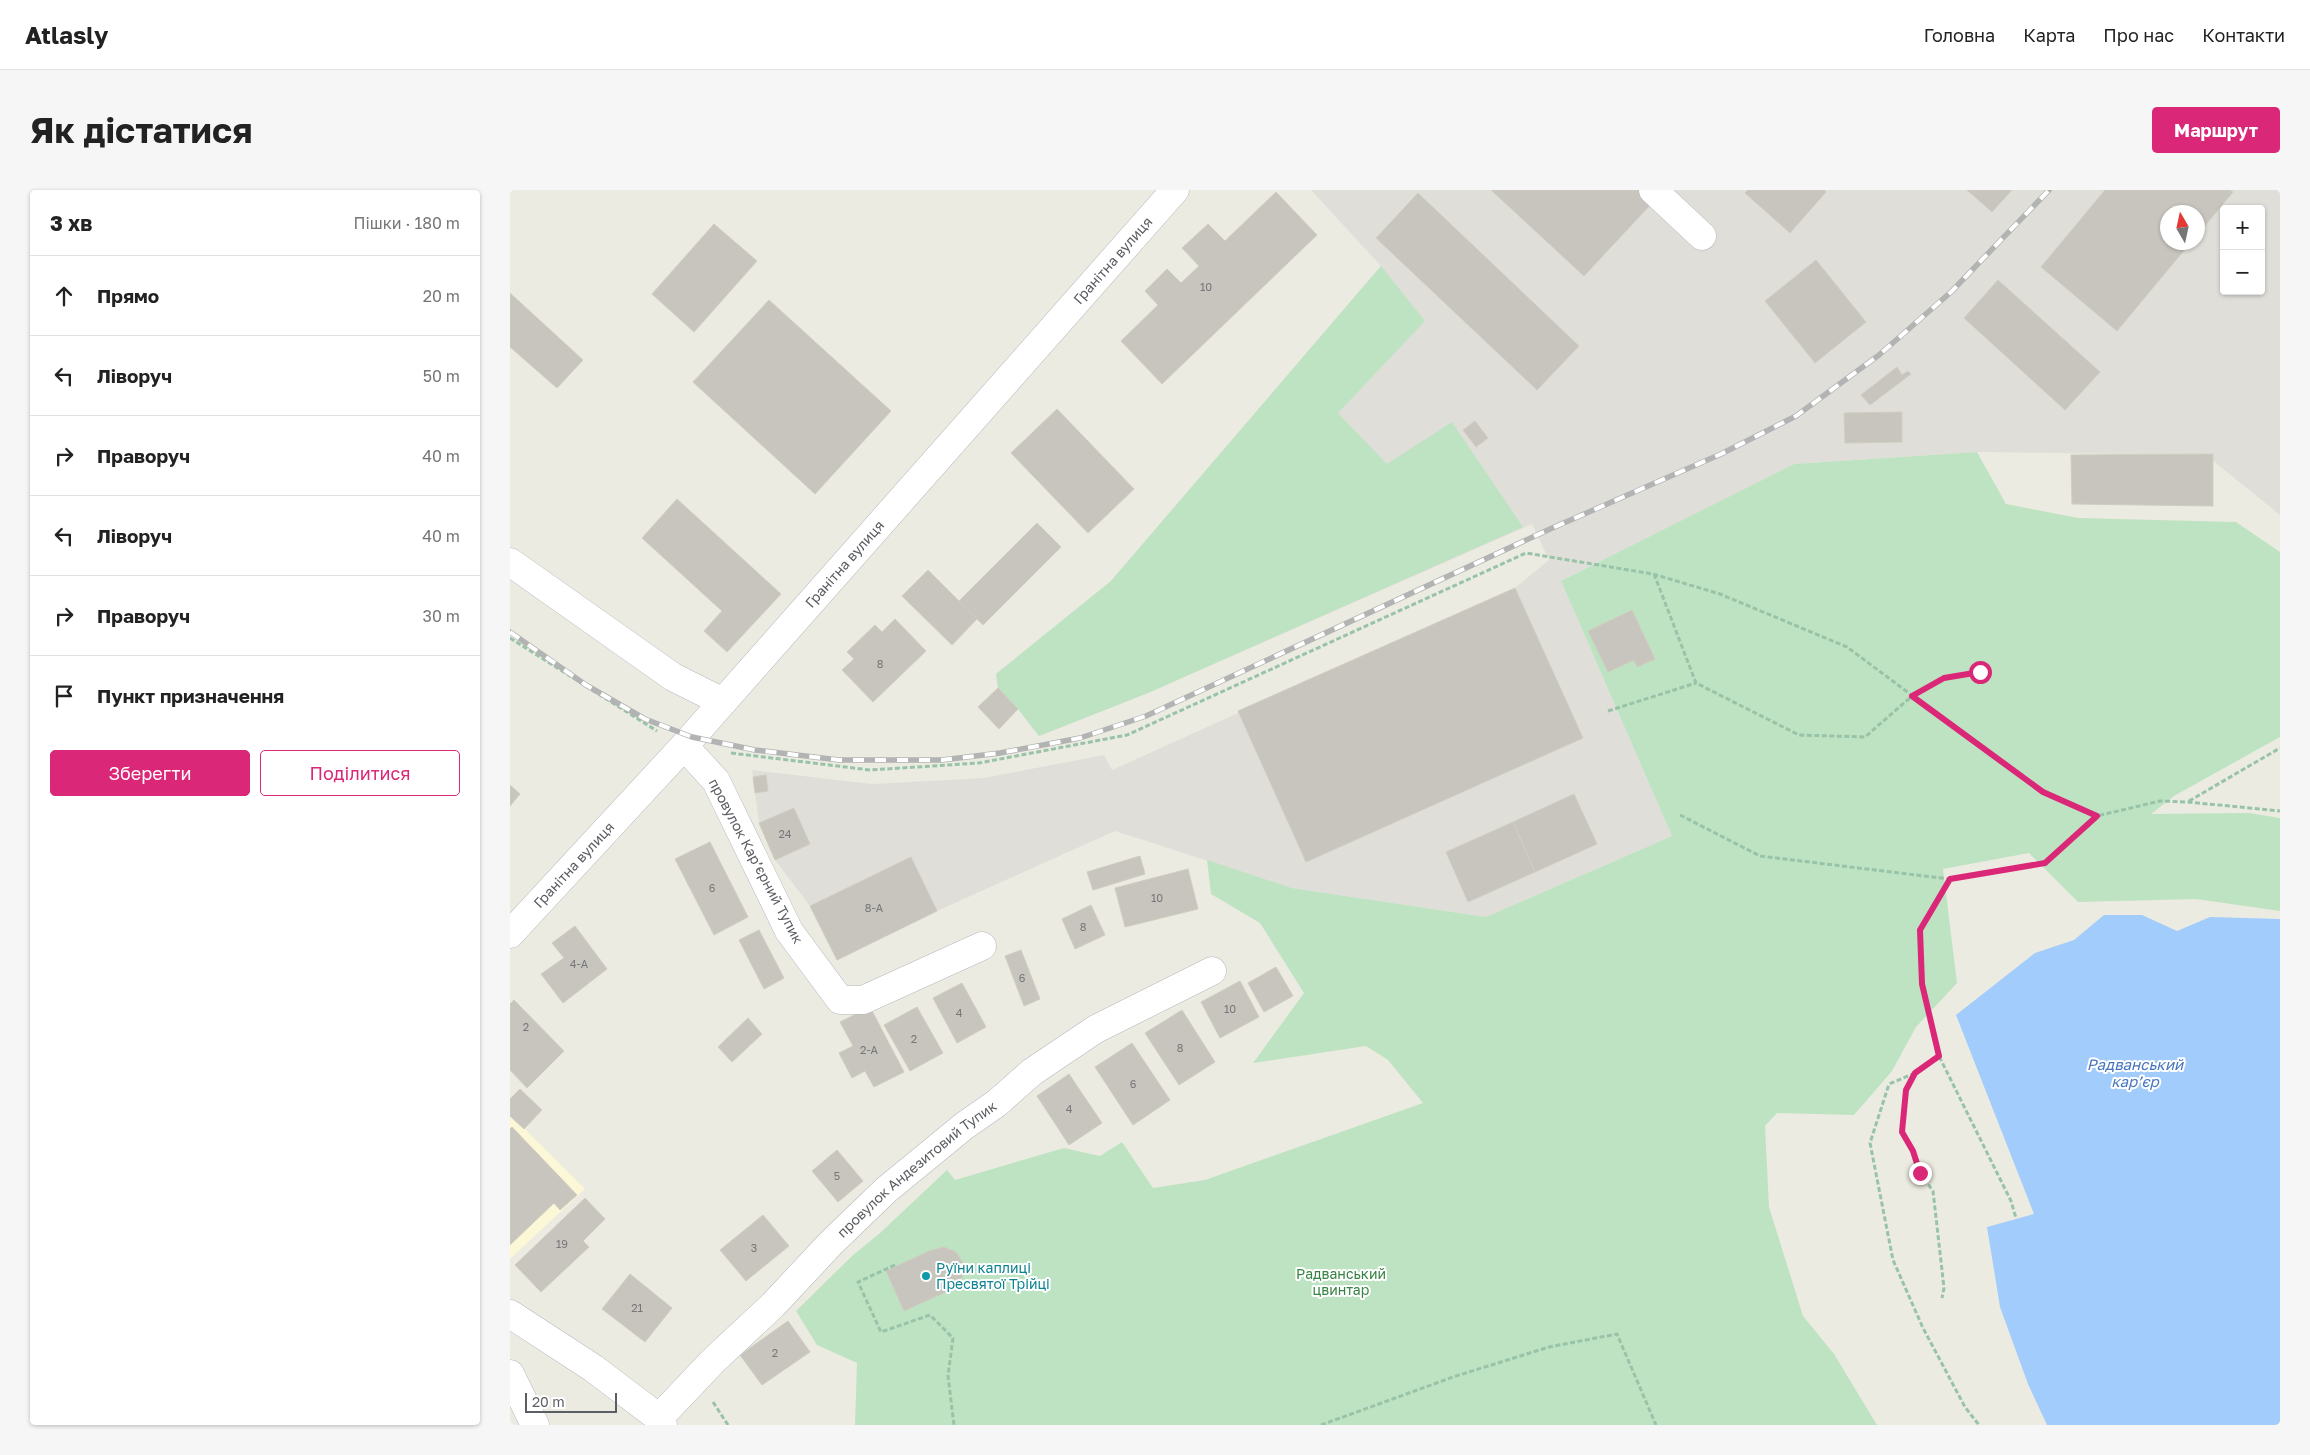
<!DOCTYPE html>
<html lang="uk">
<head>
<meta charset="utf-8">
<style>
	body { margin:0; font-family:"Golos Text",sans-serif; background:#f6f6f6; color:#222 }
	.controls { position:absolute; right:15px; top:15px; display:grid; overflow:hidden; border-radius:5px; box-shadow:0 1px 4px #0004 }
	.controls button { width:45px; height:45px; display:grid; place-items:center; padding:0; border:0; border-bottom:1px solid #e0e0e0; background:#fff; color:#222; font:25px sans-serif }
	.compass { position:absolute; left:1650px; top:15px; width:45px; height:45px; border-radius:50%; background:#fff; box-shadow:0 1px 4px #0004; rotate:351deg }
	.scale { position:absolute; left:15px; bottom:12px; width:92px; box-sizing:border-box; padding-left:5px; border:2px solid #5a5d62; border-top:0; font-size:14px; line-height:18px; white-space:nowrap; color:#5a5d62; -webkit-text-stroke:4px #fff; paint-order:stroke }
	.stop { position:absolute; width:15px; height:15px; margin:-11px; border:4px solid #db2777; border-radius:50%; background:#fff }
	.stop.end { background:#db2777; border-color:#fff; box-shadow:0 1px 5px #0008 }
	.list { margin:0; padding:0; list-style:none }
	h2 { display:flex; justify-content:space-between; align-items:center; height:65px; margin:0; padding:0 20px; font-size:21px }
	h2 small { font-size:16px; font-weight:400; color:#767676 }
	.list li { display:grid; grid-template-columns:32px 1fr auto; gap:15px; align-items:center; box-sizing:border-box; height:80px; padding:0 20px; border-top:1px solid #e0e0e0 }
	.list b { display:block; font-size:19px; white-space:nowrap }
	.list em { font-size:16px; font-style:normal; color:#767676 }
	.actions { display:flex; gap:10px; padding:15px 20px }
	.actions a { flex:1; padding:11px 0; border:1px solid #db2777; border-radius:5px; text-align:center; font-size:18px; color:#db2777 }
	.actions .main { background:#db2777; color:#fff }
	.icon { flex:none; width:28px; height:28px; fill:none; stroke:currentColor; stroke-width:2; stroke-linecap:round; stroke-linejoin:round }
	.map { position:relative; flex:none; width:1770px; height:1235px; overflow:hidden; border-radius:5px }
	header { display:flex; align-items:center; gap:30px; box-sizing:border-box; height:70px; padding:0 25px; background:#fff; border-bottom:1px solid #e0e0e0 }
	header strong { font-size:24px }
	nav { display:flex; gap:28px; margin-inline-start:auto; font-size:18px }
	.intro { display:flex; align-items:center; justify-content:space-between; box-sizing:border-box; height:120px; padding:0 30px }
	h1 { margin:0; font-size:35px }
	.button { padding:12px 22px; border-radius:5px; background:#db2777; color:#fff; font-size:18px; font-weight:700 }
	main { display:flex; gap:30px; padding:0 30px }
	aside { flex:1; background:#fff; border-radius:5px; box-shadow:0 1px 4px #0004 }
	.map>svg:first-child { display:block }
	.commercial { fill:#fcf7d6 }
	.industrial { fill:#e0ded9; fill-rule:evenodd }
	.green { fill:#bee3c2 }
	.water { fill:#a2ccfb }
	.building { fill:#c8c5bf; stroke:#d0cdc0 }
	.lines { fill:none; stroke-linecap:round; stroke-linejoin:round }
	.minor-casing { stroke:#b7b8bd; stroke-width:29 }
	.path { stroke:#98c3a9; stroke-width:3; stroke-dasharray:5 2.5; stroke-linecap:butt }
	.minor { stroke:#fff; stroke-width:28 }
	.rail-casing { stroke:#b2b3b3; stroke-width:5.5 }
	.rail { stroke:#fff; stroke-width:4; stroke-dasharray:11; stroke-linecap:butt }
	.route { stroke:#db2777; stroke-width:6 }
	.culture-dot { fill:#0f9aa8; stroke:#fff; stroke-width:2 }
	.labels { text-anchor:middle; stroke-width:4; stroke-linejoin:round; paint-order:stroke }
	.number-label { font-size:11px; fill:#767779 }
	.street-label { font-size:14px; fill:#5a5d62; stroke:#fff }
	.culture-label { font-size:14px; fill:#0d838f; stroke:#fff; text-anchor:start }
	.park-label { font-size:14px; fill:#388343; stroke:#fff }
	.water-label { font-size:15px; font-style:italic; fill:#4675bd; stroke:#fff }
</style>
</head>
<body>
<header>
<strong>Atlasly</strong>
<nav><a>Головна</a><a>Карта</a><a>Про нас</a><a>Контакти</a></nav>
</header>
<div class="intro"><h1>Як дістатися</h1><a class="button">Маршрут</a></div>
<main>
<aside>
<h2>3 хв<small>Пішки · 180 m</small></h2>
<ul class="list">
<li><svg class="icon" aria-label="ahead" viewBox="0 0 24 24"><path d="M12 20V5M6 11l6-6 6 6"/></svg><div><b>Прямо</b></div><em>20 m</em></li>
<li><svg class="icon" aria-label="left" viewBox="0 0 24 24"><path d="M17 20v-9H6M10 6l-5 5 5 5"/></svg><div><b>Ліворуч</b></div><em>50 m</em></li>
<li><svg class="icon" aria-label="right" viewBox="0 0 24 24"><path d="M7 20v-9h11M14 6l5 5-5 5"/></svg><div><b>Праворуч</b></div><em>40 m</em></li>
<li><svg class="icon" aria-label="left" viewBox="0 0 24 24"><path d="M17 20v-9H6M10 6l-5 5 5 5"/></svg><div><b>Ліворуч</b></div><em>40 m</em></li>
<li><svg class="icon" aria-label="right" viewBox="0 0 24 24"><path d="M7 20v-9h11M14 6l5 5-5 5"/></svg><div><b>Праворуч</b></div><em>30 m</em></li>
<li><svg class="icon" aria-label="arrive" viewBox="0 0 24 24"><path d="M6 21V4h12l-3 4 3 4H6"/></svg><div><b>Пункт призначення</b></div></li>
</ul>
<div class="actions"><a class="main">Зберегти</a><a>Поділитися</a></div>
</aside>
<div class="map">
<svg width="1770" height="1235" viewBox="0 0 1770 1235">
	<rect width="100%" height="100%" fill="#ecebe1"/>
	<path class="commercial" d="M0,924L75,999L0,1069Z"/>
	<path class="industrial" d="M801,0H1770V325L1696,265L1467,262L1284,274L1051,391L1162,646L976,727L782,698L605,641L427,721L327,770L300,716L265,670L249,633L242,580L362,594L474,588L594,565L602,580L1005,398L1039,370L1022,334L638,503L529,546L508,519L488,498L486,484L601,391L871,76ZM1714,19H1751V101H1714ZM1658,22H1688V52H1658Z"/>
	<path class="green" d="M871,76L915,131L828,223L877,274L942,232L1013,337L638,503L529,546L508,519L488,498L486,484L601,391Z
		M1467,262L1496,314L1568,328L1726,332L1770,362V547L1664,606L1641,624L1739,623L1770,628V721L1686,709L1568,712L1519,663L1433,679L1447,793L1406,837L1382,881L1344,925L1267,923L1255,936L1259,1017L1293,1126L1324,1164L1367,1235H345L347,1173L307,1155L286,1121L342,1066L370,1043L437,980L445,990L554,958L590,966L612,952L643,998L695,990L913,913L878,870L856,856L743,873L794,803L750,733L701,704L697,670L782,698L976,727L1162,646L1051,391L1284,274Z"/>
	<path class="water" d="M1594,725H1632L1667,741L1700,727L1770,729V1235H1537L1518,1194L1490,1117L1477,1037L1524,1024L1446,825L1525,763L1564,750Z"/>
	<path class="building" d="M981,0H1133L1144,11L1074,86Z
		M1238,0H1314L1316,2L1280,43L1235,3Z
		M1457,0H1502L1482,22Z
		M1595,0H1720L1723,2L1688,44V22H1658V52H1681L1607,141L1531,77Z
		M766,2L807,45L652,194L611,151L648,115L635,101L657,79L671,93L689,76L672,58L698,34L715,51Z
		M908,3L1069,156L1027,200L866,48Z
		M204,34L247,71L184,142L142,104Z
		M1306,70L1356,132L1305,173L1255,111Z
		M1488,90L1590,182L1555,220L1454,128Z
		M0,103L73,170L47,198L0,157Z
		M259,110L381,221L305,304L183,192Z
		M1387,177L1392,185L1398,181L1401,184L1360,215L1351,205Z
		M547,219L624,299L578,343L501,263Z
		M1392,222V252L1335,253L1334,223Z
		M965,231L978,248L966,257L953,240Z
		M1703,264V316L1562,314L1561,265Z
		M167,309L271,404L217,462L194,441L212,421L132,348Z
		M527,333L551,357L473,435L449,411Z
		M418,380L467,429L442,455L392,406Z
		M1005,398L1073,548L796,672L728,521Z
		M1122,420L1145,469L1127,477L1124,470L1098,482L1078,441Z
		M385,429L416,461L363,512L332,480L344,469L337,462L365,435L372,442Z
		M488,498L508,519L489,539L468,517Z
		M256,585L258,601L245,603L243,587Z
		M0,595L10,604L0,616Z
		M1064,604L1087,654L1025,682L1003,632Z
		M284,618L300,654L265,670L249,633Z
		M1003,632L1025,682L958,712L936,662Z
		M200,652L238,727L204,745L165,669Z
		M630,666L635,684L583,700L577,682Z
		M401,667L427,721L327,770L300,716Z
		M678,679L688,719L615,737L605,698Z
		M581,715L595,745L565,759L552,729Z
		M65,736L97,779L53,813L31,784L54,768L42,753Z
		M249,740L274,788L254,799L229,750Z
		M511,760L530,809L514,816L495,766Z
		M766,777L783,806L754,822L738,793Z
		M730,791L749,827L710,848L691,812Z
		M452,793L476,837L447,853L423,808Z
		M4,810L54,861L17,898L0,880V814Z
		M360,817L394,882L364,897L355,881L342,888L329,863L343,856L330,832Z
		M407,817L433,863L400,881L374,835Z
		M672,820L705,872L669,895L635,843Z
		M238,828L252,844L222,872L208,857Z
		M622,853L660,910L623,935L585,877Z
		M559,884L592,933L559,955L527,906Z
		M10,899L32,920L14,939L0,926V909Z
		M2,937L67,1005L50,1020L44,1013L0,1055V939Z
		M327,960L353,991L328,1012L302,981Z
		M75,1008L95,1029L73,1051L79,1057L31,1102L5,1075Z
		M253,1025L279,1056L236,1091L210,1060Z
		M434,1057L446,1062L454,1074V1082L449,1096L394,1121L376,1081L419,1061Z
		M120,1084L162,1118L135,1152L92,1119Z
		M278,1131L300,1162L252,1195L230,1165Z"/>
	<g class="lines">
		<defs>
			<g id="minor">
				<path d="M1143,0L1192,46"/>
				<path d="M0,372L163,487L213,512"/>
				<path d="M174,556L206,591L279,741L330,810H353L472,756"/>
				<path id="s1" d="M0,744L174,556L665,0"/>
				<path d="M0,1124L83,1178L149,1228L153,1235"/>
				<path d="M0,1184L25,1235"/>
				<path id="s2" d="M149,1228L203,1171L263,1115L320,1054L376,1000L454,936L487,913L522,882L586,839L702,781"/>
			</g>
		</defs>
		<use href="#minor" class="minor-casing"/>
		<path class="path" d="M1144,384L1186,493L1289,545L1355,547L1402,506L1434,488L1469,482
			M0,448L147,541
			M1098,521L1186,493
			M221,563L360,580L469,573L617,545L1016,363L1143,384L1210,404L1337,457L1533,603L1587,626
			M1679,611L1770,558
			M1170,625L1250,666L1439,689L1535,673L1587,626L1650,611L1678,612L1770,621
			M1439,689L1410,739L1412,794L1429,866L1501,1011L1506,1028
			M1429,866L1405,883L1396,900L1392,942L1403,961L1410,983L1423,1001L1434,1098L1432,1108
			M1405,883L1379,894L1360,953L1383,1070L1413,1138L1455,1217L1469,1235
			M385,1075L348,1092L371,1142L420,1125L443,1148L438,1186L444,1235
			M203,1212L218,1235
			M811,1235L943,1187L1039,1157L1107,1144L1146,1235"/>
		<use href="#minor" class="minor"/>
		<defs>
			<path id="rail" d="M0,442L76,495L135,529L182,547L245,560L329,570H432L490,563L570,548L636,526L1040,339L1211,264L1286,226L1369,165L1441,102L1539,0"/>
		</defs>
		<use href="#rail" class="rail-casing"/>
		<use href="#rail" class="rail"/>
	</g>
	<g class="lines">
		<path class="route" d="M1410,983L1403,961L1392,942L1396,900L1405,883L1429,866L1412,794L1410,740L1440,689L1535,673L1587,626L1533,602L1402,506L1434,488L1470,482"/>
	</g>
	<circle class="culture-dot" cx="416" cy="1086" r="5"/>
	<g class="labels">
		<g class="number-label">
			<text x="696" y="101">10</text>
			<text x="370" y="478">8</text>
			<text x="275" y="648">24</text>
			<text x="202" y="702">6</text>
			<text x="647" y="712">10</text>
			<text x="364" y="722">8-А</text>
			<text x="573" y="741">8</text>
			<text x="69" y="778">4-А</text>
			<text x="512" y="792">6</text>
			<text x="720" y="823">10</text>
			<text x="449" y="827">4</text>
			<text x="16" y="841">2</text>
			<text x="404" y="853">2</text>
			<text x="670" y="862">8</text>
			<text x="359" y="864">2-А</text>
			<text x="623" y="898">6</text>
			<text x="559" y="923">4</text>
			<text x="327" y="990">5</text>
			<text x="52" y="1058">19</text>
			<text x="244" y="1062">3</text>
			<text x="127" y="1122">21</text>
			<text x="265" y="1167">2</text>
		</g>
		<g class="street-label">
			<text dy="5" stroke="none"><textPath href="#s1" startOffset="904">Гранітна вулиця</textPath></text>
			<text dy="5" stroke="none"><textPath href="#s1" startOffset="499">Гранітна вулиця</textPath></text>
			<text transform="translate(246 671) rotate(62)" y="5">провулок Карʼєрний Тупик</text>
			<text dy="5" stroke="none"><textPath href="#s1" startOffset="94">Гранітна вулиця</textPath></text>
			<text dy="5" stroke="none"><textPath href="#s2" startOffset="359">провулок Андезитовий Тупик</textPath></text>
		</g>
		<g class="culture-label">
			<text x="426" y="1083">Руїни каплиці<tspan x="426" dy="16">Пресвятої Трійці</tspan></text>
		</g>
		<g class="park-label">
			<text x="831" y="1089">Радванський<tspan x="831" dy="16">цвинтар</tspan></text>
		</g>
		<g class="water-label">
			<text x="1625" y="880">Радванський<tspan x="1625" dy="17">карʼєр</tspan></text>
		</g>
	</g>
</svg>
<div class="controls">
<button>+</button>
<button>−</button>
</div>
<svg class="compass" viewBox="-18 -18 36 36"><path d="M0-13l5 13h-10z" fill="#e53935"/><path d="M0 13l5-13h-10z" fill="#767676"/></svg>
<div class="scale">20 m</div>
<div class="stop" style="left:1470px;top:482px"></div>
<div class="stop end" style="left:1410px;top:983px"></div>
</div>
</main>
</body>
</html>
